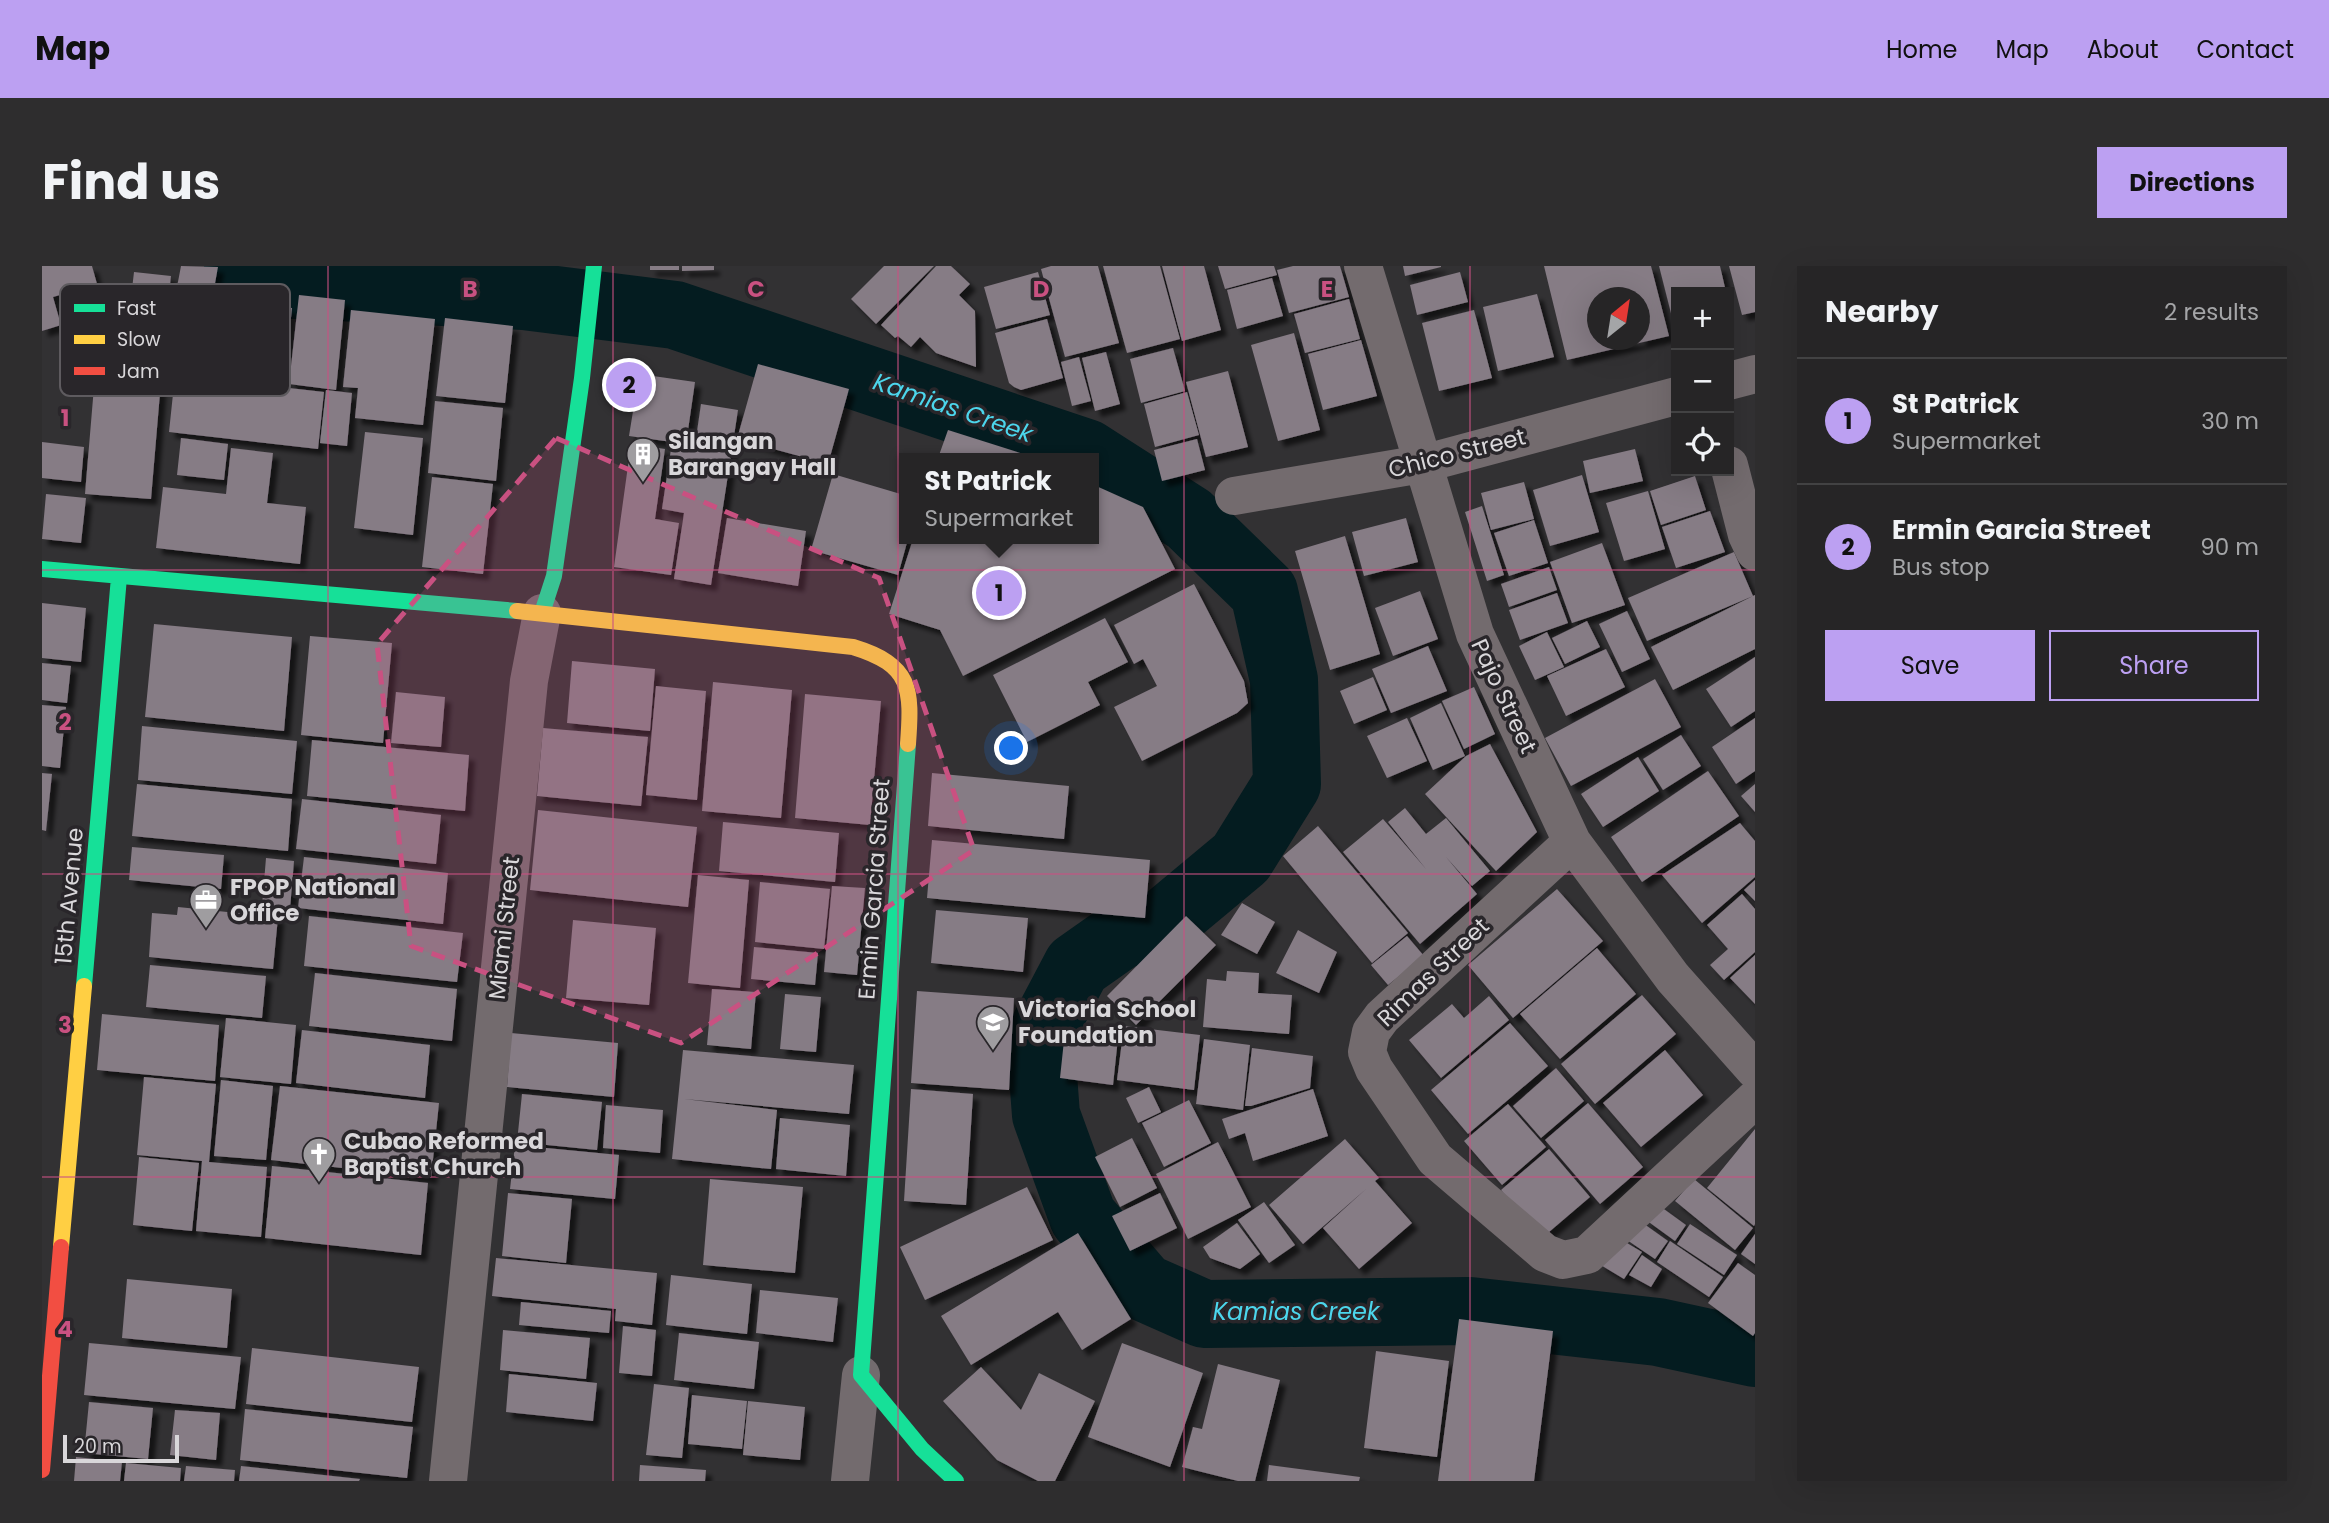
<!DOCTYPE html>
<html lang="en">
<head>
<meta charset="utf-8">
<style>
	body { margin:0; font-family:Poppins,sans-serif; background:#2e2d2e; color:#f1f3f6 }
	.controls { position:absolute; right:21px; top:21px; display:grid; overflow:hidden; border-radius:0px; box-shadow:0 7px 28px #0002 }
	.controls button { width:63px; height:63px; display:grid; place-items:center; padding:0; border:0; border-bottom:2px solid #424243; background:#262526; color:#f1f3f6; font:35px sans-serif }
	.compass { position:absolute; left:1545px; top:21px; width:63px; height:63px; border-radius:50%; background:#262526; box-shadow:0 7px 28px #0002; rotate:30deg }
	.scale { position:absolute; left:21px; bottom:18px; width:116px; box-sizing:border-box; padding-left:7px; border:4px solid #d9d7da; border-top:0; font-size:19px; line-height:24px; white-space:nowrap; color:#d9d7da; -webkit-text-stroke:5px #29262a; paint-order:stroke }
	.you { position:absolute; left:970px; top:483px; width:24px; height:24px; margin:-18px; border:5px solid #fff; border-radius:50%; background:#1a73e8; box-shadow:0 0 0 10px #1a73e833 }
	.badge { display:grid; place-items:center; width:46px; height:46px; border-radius:50%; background:#bca0f2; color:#111; font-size:23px; font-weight:700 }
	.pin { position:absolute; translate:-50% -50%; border:4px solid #fff; box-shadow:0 2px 7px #0006 }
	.popup { position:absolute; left:857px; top:187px; width:200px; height:91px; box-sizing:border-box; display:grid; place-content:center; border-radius:0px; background:#262526; filter:drop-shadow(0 2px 5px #0005); font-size:23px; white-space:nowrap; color:#a4a5a7 }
	.popup b { font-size:26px; color:#f1f3f6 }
	.popup::after { content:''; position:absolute; left:50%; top:100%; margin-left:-14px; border:14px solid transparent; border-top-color:#262526 }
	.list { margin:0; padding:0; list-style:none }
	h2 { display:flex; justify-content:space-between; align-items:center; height:91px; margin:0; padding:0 28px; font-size:30px }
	h2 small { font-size:23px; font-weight:400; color:#a4a5a7 }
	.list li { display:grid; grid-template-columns:46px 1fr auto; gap:21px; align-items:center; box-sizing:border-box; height:126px; padding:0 28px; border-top:2px solid #424243 }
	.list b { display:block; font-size:26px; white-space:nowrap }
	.list p { margin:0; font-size:23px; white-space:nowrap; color:#a4a5a7 }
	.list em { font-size:23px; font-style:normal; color:#a4a5a7 }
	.actions { display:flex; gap:14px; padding:21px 28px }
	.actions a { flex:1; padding:16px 0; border:2px solid #bca0f2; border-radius:0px; text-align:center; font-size:24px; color:#bca0f2 }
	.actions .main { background:#bca0f2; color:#111 }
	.icon { flex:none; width:38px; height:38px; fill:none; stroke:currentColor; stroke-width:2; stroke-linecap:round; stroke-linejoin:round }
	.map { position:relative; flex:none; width:1713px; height:1215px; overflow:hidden; border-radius:0px }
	header { display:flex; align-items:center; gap:42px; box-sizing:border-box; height:98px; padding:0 35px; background:#bca0f2; color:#111 }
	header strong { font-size:33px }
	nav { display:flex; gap:38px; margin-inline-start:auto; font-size:24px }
	.intro { display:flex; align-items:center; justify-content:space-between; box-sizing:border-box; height:168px; padding:0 42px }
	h1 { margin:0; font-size:49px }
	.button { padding:18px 32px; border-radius:0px; background:#bca0f2; color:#111; font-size:24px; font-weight:700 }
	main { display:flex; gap:42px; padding:0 42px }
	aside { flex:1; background:#262526; border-radius:0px; box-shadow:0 7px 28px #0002 }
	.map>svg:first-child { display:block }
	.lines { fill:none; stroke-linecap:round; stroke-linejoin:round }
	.river { stroke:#041c20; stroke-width:68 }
	.building { fill:#867b85; fill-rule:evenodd; filter:url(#shadow) }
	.street { stroke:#736b6e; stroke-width:38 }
	.fast { stroke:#16e098; stroke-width:16 }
	.slow { stroke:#ffcf43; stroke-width:16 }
	.jam { stroke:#f24e42; stroke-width:16 }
	.marked { fill:#c95181; fill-opacity:0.2; stroke:#c95181; stroke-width:5; stroke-dasharray:14 9; stroke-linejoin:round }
	.grid { fill:none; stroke:#c95181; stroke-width:2; stroke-opacity:0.55 }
	.labels { text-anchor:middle; stroke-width:7; stroke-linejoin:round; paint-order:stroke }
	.poi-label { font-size:23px; font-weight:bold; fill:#d9d7da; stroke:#29262a; text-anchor:start }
	.street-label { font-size:23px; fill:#d9d7da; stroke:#29262a }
	.water-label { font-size:24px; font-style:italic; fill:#4cd6ec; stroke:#29262a }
	.key { fill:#29262a; stroke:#5e5b5f; stroke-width:2 }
	.key-label { font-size:19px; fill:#d9d7da }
	.grid-label { font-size:23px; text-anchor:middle; font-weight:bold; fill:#c95181; stroke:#29262a; stroke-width:7; stroke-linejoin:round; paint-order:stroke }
</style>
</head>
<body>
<header>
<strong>Map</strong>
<nav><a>Home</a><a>Map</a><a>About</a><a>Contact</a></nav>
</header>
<div class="intro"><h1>Find us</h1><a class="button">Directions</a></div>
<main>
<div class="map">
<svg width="1713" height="1215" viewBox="0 0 1713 1215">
	<defs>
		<filter id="shadow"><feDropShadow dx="6" dy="6" stdDeviation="2" flood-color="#0009"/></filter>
	</defs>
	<rect width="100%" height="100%" fill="#323133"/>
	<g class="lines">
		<path class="river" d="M196,0L233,18L482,30L633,49L1044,187L1147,253L1222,326L1242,414L1245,518L1199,592L1121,657L1079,669L1035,700L998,770L1004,849L1041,951L1101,1021L1162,1048L1428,1045L1616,1066L1713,1087"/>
	</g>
	<path class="building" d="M0,0H50L55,18L11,31L19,59L0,65Z
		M139,0L176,1L171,28L135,21Z
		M608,0H637V4H608Z
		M640,0H672V4L640,5Z
		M842,0H892L834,58L809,33Z
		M894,0H909L928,18L917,29L933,45L934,101L894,87L878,71L869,81L856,70L853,72L839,59Z
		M1009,0H1056L1077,77L1023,91L999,3Z
		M1061,0H1118L1138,73L1085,87Z
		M1120,0H1162L1179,64L1140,75Z
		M1176,0H1232L1235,9L1183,23Z
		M1251,0H1298L1307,31L1247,47L1235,4Z
		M1361,0H1399V1L1363,10Z
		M1502,0H1609L1627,70L1525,94ZM1556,32H1598V74H1556Z
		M1617,0H1678L1684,26H1634L1633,63Z
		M1687,0H1713V46L1700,49Z
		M92,6L129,10L123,63L86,58Z
		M996,6L1008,49L954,63L942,21Z
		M1418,6L1426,36L1375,49L1368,19Z
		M1230,12L1241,50L1195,63L1185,24Z
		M1495,28L1512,91L1456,105L1441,41Z
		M257,29L303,34L294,124L247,118Z
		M163,32L250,42L242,118L155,108Z
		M1307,33L1318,73L1263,87L1252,48Z
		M309,44L393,53L381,159L313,152L316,122L301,121Z
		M1432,44L1450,112L1397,125L1380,57Z
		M403,52L471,60L463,137L394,130Z
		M1005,53L1021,112L979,124L972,121L967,117L953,67Z
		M57,61L123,68L109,233L43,228Z
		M130,62L157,65L153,106L126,104Z
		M1252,67L1278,164L1236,175L1209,79Z
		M1319,74L1335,130L1281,144L1266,88Z
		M1131,82L1143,125L1099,137L1088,93Z
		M1064,86L1078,138L1053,145L1040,92Z
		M1037,91L1049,135L1030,140L1019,96Z
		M716,98L807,123L786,198L695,173Z
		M1186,105L1206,181L1164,191L1144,116Z
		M597,108L653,116L644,178L587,170Z
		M133,109L282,126L276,183L127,166Z
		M284,124L310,127L305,180L278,177Z
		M1145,126L1157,169L1113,181L1102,138Z
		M393,135L461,142L454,215L386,207Z
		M659,138L696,144L669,319L632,313L642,247L620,243L629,183L652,186Z
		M906,164L994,192H896Z
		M323,166L381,172L371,269L312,262Z
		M139,172L186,178L182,214L135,209Z
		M1155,173L1163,204L1120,215L1112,184Z
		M0,176L42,181L39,216L0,212Z
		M589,178L623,183L613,253L637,257L629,309L572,301Z
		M189,182L231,187L225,237L264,241L258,298L114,282L121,221L184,228Z
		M1593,183L1601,215L1548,227L1541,195Z
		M791,208L862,229V273H866L856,309L769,284Z
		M1540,209L1557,266L1508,280L1491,224Z
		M1653,210L1664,244L1619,259L1608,225Z
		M390,211L451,218L441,308L380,301Z
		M1482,216L1492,253L1449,264L1439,227Z
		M1052,219L1101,241L1133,303L921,410L898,364L847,348L871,273H1052Z
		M1606,225L1623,283L1582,295L1564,237Z
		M4,228L44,232L39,277L0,273Z
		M1440,240L1462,309L1445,315L1423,246Z
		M1668,245L1683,286L1634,302L1620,261Z
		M685,252L764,265L756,320L676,307Z
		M1364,252L1376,296L1322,310L1310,266Z
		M1492,254L1506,297L1467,310L1452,267Z
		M1303,270L1338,388L1288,404L1253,285Z
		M1560,277L1583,339L1530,357L1508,296Z
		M1692,286L1711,330L1605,375L1586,332Z
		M1507,301L1515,324L1467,341L1459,318Z
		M1152,318L1202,415L1206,437L1195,447L1100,495L1072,441L1115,420L1101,393L1092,398L1072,359Z
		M1378,325L1396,373L1351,390L1333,342Z
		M1515,327L1526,357L1478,374L1467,344Z
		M1713,329V383L1631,424L1609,381Z
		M0,337L44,342L39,396L0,392Z
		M1585,345L1608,393L1580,406L1557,358Z
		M1063,352L1086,396L1046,416L1058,439L985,476L951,409Z
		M1545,355L1558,381L1523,398L1510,372Z
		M112,358L250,371L242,465L103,451Z
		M1505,366L1522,401L1493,414L1477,380Z
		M268,370L350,377L341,477L259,469Z
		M1386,380L1405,425L1349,447L1330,403Z
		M1564,383L1583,421L1524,450L1505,410Z
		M1713,391V445L1689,461L1664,423Z
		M530,395L613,403L608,465L525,457Z
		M0,397L29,400L25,437L0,434Z
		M1331,411L1345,444L1312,458L1298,425Z
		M1613,413L1639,461L1529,520L1503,472Z
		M671,416L750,424L739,552L660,545Z
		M614,420L664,425L655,534L604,529Z
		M1432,421L1453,468L1422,483L1400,435Z
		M354,426L403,431L399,481L349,477Z
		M763,428L839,435L828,559L753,552Z
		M1399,437L1423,490L1391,504L1368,452Z
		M0,439L24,441L18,502L0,500Z
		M1365,452L1385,495L1345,512L1325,470Z
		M1713,452V505L1694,518L1670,481Z
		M100,460L255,475L250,528L96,514Z
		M501,462L606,471L599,540L495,530Z
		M1639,469L1659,500L1621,524L1601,493Z
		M270,474L427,489L423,545L265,530Z
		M1448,478L1495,566L1454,605L1383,528L1424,490Z
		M1596,491L1617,525L1561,561L1539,528Z
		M1666,505L1697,550L1600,616L1569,571Z
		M0,507L10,508L4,565L0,564Z
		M890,507L1027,520L1022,573L886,560Z
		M95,518L250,533L246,585L90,570Z
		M1713,518V546L1699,530Z
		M260,533L399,549L394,598L254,583Z
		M1363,542L1384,568L1404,552L1448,605L1430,620L1404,591L1435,628L1378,678L1301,586L1341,553L1384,603L1346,556Z
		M496,544L655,561L646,641L488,624Z
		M681,556L797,567L793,616L677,605Z
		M1698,557L1713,575V611L1660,657L1620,609Z
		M1276,560L1366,667L1330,697L1241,590Z
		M890,574L1108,594L1103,652L885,632Z
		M90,581L182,589L179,623L87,614Z
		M262,591L406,607L401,658L256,642Z
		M224,592L252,595L248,643L220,640Z
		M656,609L707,614L698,722L646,717Z
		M1713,614V635L1702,624Z
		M718,616L788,623L782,683L713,676Z
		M790,620L823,622L815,709L782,706Z
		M1515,623L1561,675L1471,752L1426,699Z
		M1700,628L1713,643V686L1682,714L1668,699L1686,683L1665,659Z
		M1200,637L1233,656L1215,688L1179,669Z
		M136,641L236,651L231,703L107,691L110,647L135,649Z
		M894,644L986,652L981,706L889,697Z
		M267,650L421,667L415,716L262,700Z
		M1144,650L1174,679L1094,759L1065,730Z
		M531,654L614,662L607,739L524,732Z
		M1256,664L1295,686L1277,727L1234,707Z
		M1365,670L1382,690L1346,719L1329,699Z
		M712,681L776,687L773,719L709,713Z
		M1555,682L1594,728L1518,793L1478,748Z
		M1713,689V738L1688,712Z
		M108,699L224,710L220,752L104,741Z
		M1185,705L1217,707L1216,727L1250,729L1247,768L1161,761L1165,713L1184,715Z
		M273,707L415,723L410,775L267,760Z
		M670,723L714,726L709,783L665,779Z
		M875,725L972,732L967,824L869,817Z
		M743,728L779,731L774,786L738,783Z
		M1600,729L1634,768L1553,838L1519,798Z
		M1447,730L1467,754L1399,812L1367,774L1410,738L1422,752Z
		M60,748L177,759L173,815L55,804Z
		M184,752L254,759L249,818L178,811Z
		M1468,757L1506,800L1426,868L1389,824Z
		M1082,760L1158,769L1152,824L1075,814Z
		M260,764L388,779L383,832L254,817Z
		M1023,765L1076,772L1071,819L1018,812Z
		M469,767L576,777L572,831L465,821Z
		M1162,773L1208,779L1201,844L1154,838Z
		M1210,782L1271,790L1268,822L1209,840H1203Z
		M641,784L812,799L807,848L642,833L735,844L729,903L630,893Z
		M1623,784L1661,829L1599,881L1561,837Z
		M1514,802L1542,835L1499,872L1471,840Z
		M102,811L174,818L167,896L225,901L219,971L154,965L160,895L95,889Z
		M179,814L231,820L224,894L172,890Z
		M238,820L397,837L389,912L229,894Z
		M1107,821L1119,846L1096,857L1084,832Z
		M869,823L931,828L924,939L862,935Z
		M1271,823L1286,870L1211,895L1203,867L1187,873L1180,853Z
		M480,828L560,836L555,884L475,876Z
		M1147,834L1169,877L1122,901L1100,857Z
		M1546,837L1601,901L1558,938L1503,874Z
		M1466,838L1504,881L1460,919L1422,875Z
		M564,839L621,844L618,887L561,882Z
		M738,852L808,859L804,910L734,903Z
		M1713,863V958L1712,960L1665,922Z
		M1090,872L1115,922L1078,941L1053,891Z
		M1303,873L1337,912L1333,915L1370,957L1317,1003L1281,962L1324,923L1261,978L1227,939Z
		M1176,876L1209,941L1146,973L1114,908Z
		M473,879L577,889L573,933L468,923Z
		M1507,883L1548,931L1500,972L1459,924Z
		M97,891L157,897L150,965L91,959Z
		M230,900L386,917L379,989L223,972Z
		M668,913L761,921L753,1007L661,999Z
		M1652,913L1711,962L1693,984L1633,935Z
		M985,921L1011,974L883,1034L858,981Z
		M466,927L530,933L524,997L460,990Z
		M1118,927L1135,962L1088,985L1070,950Z
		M1222,936L1253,979L1227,997L1196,954Z
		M1615,938L1644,959L1633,975L1604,954Z
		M1598,955L1626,975L1613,993L1585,974Z
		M1195,957L1218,988L1198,1003L1168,992L1161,981Z
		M1648,958L1695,989L1682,1009L1635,978Z
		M1036,967L1089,1053L1040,1084L1016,1046L929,1099L899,1050Z
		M1713,968V998L1699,988Z
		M1575,971L1600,986L1582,1013L1557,998Z
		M1628,975L1681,1011L1667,1031L1615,996Z
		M1600,989L1620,1003L1609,1021L1587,1009Z
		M454,992L615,1007L610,1059L573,1055L574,1043L450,1030Z
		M1696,997L1713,1009V1067L1711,1070L1666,1037Z
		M629,1009L710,1018L705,1068L624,1059Z
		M85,1013L190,1023L185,1082L80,1072Z
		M718,1024L796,1032L791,1076L714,1067Z
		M479,1036L569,1045L567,1067L477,1059Z
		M1417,1053L1511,1065L1492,1215H1396Z
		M581,1060L614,1064L610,1110L577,1107Z
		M461,1064L548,1072L544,1113L458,1104Z
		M637,1067L717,1076L712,1123L632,1114Z
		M47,1077L199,1091L193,1143L42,1129Z
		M1080,1077L1161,1107L1128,1201L1046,1171Z
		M210,1082L377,1101L370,1156L204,1138Z
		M1334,1085L1407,1095L1395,1191L1322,1182Z
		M1176,1098L1238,1114L1213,1215H1196L1140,1201L1151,1161L1160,1163Z
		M939,1101L979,1144L997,1107L1053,1135L1013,1215H996L955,1194L901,1135Z
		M467,1108L555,1117L551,1155L464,1146Z
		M612,1118L647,1122L640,1192L604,1189Z
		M650,1129L705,1135L700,1183L646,1178Z
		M706,1135L763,1141L758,1194L701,1189Z
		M47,1136L111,1142L106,1193L42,1187Z
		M203,1143L371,1161L365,1212L198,1194Z
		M133,1144L178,1147L174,1194L128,1189Z
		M34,1191L80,1196L78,1215H32Z
		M84,1197L139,1202L138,1215H82Z
		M598,1199L664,1204L663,1215H597Z
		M1227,1199L1318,1211L1317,1215H1225Z
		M144,1200L193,1204L192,1215H142Z
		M199,1200L318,1213L317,1215H197Z"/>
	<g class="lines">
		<path class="street" d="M1321,0L1433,368L1530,576L1631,712L1713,804
			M1687,115L1713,108
			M1687,199L1705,269L1713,286
			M1192,230L1380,198L1634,130
			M1530,576L1340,751L1329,766L1325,786L1332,803L1393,893L1503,987L1521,994L1545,989L1713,833
			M406,1215L487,415L500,347
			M808,1215L819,1109"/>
		<path class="fast" d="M0,303L475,345
			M500,347L512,310L540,112L552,0
			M866,478L819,1109L880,1183L914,1215
			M42,720L77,311"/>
		<path class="slow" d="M475,345L811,381C870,399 870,423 866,478
			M19,981L42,720"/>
		<path class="jam" d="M0,1204L19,981"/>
	</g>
	<path class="marked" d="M514,172L837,312L932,584L639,777L369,680L335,378Z"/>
	<path class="grid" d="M286,0V1215M571,0V1215M856,0V1215M1142,0V1215M1428,0V1215M0,304H1713M0,608H1713M0,911H1713"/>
	<defs>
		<symbol id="building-pin" viewBox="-11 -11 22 30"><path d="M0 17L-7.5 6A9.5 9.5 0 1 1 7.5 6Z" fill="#9f9da0" stroke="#29262a"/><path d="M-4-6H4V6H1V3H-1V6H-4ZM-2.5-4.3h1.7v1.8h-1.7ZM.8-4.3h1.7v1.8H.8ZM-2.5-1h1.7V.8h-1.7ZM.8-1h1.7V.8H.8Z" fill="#fff"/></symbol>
		<symbol id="office-pin" viewBox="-11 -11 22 30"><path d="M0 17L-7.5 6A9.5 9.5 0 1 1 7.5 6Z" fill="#9f9da0" stroke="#29262a"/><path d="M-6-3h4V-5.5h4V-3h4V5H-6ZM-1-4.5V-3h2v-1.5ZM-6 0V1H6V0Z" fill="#fff"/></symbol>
		<symbol id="school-pin" viewBox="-11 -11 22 30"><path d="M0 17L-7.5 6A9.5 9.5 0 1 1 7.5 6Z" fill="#9f9da0" stroke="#29262a"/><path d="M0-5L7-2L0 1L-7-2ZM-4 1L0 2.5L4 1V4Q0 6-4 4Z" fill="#fff"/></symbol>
		<symbol id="church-pin" viewBox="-11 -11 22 30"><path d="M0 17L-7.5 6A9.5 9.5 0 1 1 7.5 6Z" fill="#9f9da0" stroke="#29262a"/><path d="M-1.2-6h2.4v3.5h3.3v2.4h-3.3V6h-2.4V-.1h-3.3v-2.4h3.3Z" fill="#fff"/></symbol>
	</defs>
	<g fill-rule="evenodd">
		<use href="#building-pin" x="582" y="169" width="38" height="52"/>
		<use href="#office-pin" x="145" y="615" width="38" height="52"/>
		<use href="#school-pin" x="932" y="737" width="38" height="52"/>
		<use href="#church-pin" x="258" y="869" width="38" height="52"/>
	</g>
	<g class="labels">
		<g class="poi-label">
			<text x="626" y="183">Silangan<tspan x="626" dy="26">Barangay Hall</tspan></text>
			<text x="188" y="629">FPOP National<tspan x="188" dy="26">Office</tspan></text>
			<text x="976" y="751">Victoria School<tspan x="976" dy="26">Foundation</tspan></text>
			<text x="302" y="883">Cubao Reformed<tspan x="302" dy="26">Baptist Church</tspan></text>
		</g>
		<g class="street-label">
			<text transform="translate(1415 187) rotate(-14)" y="8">Chico Street</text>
			<text transform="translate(1462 430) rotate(65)" y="8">Pajo Street</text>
			<text transform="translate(832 623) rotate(-86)" y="8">Ermin Garcia Street</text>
			<text transform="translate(27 630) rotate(-85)" y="8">15th Avenue</text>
			<text transform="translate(462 662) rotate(-84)" y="8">Miami Street</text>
			<text transform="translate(1391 706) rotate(-44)" y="8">Rimas Street</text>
		</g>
		<g class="water-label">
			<text transform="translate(911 142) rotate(19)" y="8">Kamias Creek</text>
			<text x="1254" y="1054">Kamias Creek</text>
		</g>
	</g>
	<rect x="18" y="18" width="230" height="112" rx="10" class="key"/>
	<rect x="32" y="38" width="31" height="8" fill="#16e098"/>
	<rect x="32" y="69" width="31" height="9" fill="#ffcf43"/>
	<rect x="32" y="101" width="31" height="8" fill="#f24e42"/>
	<g class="key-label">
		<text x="75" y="49">Fast</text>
		<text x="75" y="80">Slow</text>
		<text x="75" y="112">Jam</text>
	</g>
	<g class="grid-label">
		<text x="428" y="31">B</text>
		<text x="714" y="31">C</text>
		<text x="999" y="31">D</text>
		<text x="1285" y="31">E</text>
		<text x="23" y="160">1</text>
		<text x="23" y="464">2</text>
		<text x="23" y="767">3</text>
		<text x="23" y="1071">4</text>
	</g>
</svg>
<div class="controls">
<button>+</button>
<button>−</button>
<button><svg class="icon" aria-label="locate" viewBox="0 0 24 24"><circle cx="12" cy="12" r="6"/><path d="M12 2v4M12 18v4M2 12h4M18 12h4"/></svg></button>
</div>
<svg class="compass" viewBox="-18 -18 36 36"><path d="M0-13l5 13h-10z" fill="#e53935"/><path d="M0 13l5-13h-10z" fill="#a4a5a7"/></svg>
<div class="scale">20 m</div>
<div class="you"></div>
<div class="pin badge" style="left:957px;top:327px">1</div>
<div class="popup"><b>St Patrick</b>Supermarket</div>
<div class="pin badge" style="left:587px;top:119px">2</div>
</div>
<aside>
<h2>Nearby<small>2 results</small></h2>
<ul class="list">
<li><span class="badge">1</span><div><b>St Patrick</b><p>Supermarket</p></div><em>30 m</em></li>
<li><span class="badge">2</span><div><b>Ermin Garcia Street</b><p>Bus stop</p></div><em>90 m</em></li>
</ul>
<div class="actions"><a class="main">Save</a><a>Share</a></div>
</aside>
</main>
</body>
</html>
